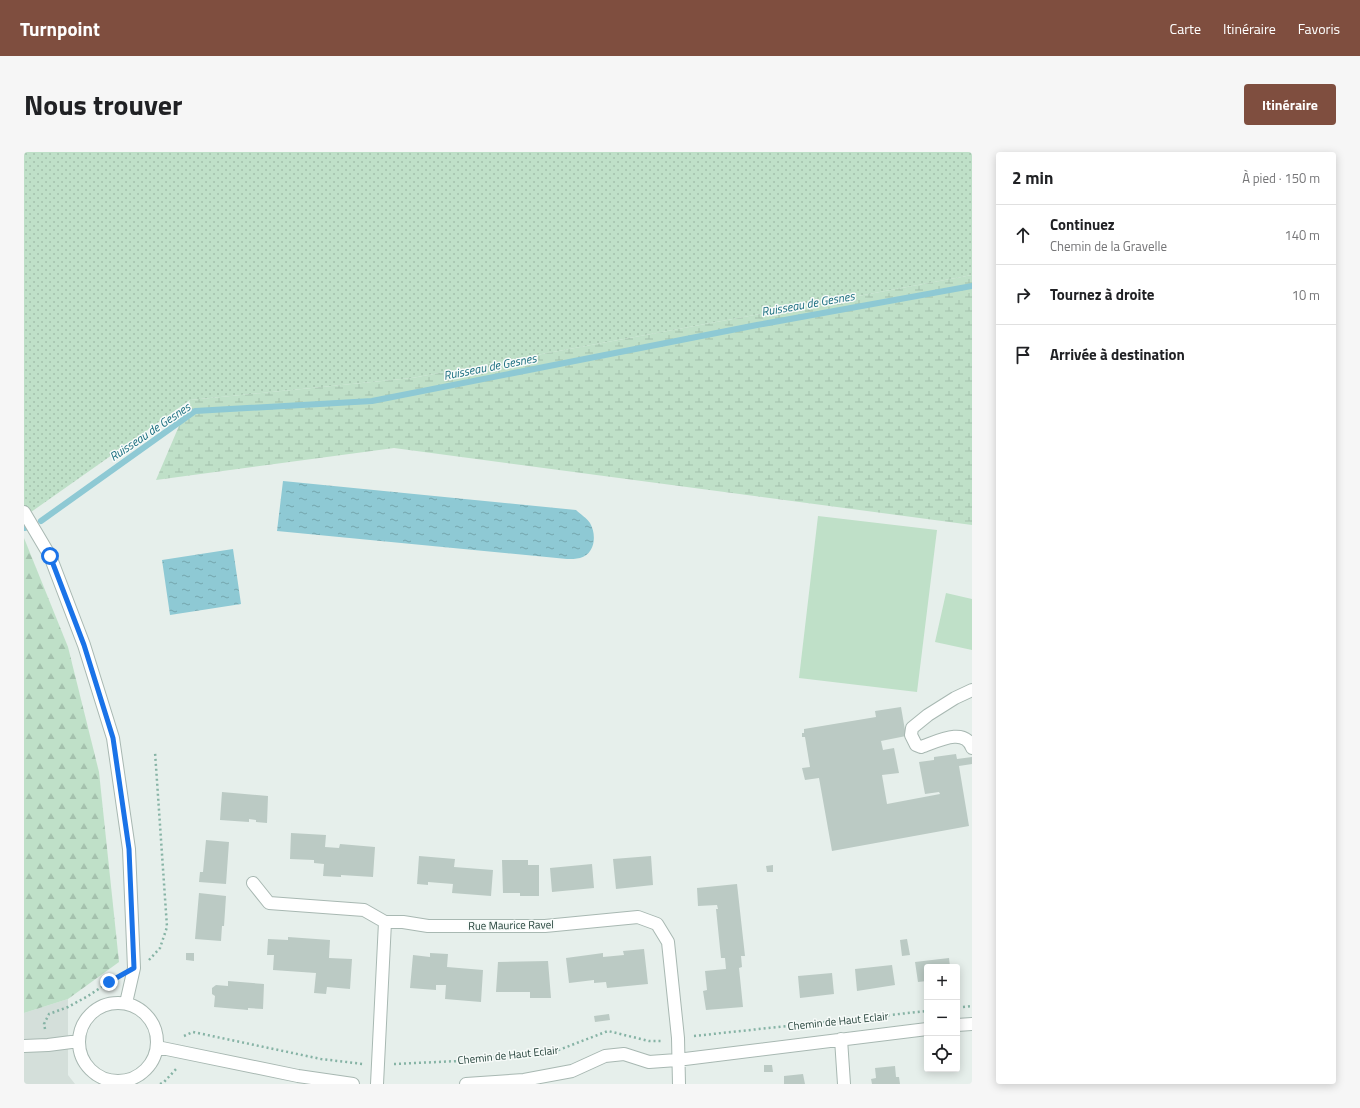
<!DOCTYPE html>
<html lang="fr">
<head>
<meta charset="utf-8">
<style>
	body { margin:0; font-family:"Titillium Web",sans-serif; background:#f6f6f6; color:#202124 }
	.controls { position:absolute; right:12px; bottom:12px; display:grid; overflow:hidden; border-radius:4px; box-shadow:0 2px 10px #0003 }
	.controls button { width:36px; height:36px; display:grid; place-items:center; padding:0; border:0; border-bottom:1px solid #e0e0e0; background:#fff; color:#202124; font:20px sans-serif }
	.stop { position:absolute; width:12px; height:12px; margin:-9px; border:3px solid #1a73e8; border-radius:50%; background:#fff }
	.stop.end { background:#1a73e8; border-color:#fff; box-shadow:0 1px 4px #0008 }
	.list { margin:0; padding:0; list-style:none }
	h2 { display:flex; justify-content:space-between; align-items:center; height:52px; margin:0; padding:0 16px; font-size:17px }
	h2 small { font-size:13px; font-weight:400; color:#757577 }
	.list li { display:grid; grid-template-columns:26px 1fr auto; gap:12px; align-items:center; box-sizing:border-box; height:60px; padding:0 16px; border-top:1px solid #e0e0e0 }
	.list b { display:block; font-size:15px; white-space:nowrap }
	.list p { margin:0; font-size:13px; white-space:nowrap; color:#757577 }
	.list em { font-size:13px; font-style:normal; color:#757577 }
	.icon { flex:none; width:22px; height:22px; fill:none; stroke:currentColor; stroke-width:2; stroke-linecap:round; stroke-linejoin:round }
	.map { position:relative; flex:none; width:948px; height:932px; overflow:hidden; border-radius:4px }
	header { display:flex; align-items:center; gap:24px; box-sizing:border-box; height:56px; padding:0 20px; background:#7f4e3f; color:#fff }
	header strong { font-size:19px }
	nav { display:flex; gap:22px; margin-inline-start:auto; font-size:14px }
	.intro { display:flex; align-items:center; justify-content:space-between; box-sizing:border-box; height:96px; padding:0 24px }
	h1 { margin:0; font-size:28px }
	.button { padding:10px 18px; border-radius:4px; background:#7f4e3f; color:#fff; font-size:14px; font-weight:700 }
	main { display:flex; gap:24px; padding:0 24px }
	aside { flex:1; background:#fff; border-radius:4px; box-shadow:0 2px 10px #0003 }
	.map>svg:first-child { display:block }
	.built { fill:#d4dfda }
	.grass { fill:url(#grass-dots) }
	.forest { fill:url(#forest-firs) }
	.wetland { fill:url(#wetland-marsh) }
	.garden { fill:#bfe0c8 }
	.water { fill:url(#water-ripples) }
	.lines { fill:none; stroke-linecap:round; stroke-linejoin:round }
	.stream { stroke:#8ec9d4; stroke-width:6 }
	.building { fill:#bbcac4 }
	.minor-casing { stroke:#a8b8b2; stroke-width:14 }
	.path { stroke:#86b3a5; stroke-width:2.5; stroke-dasharray:2 3; stroke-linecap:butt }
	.minor { stroke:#fff; stroke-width:12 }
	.route { stroke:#1a73e8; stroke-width:5 }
	.labels { text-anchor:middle; stroke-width:3; stroke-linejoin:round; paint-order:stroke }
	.street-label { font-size:11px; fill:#24423a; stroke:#f7fbf9 }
	.water-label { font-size:12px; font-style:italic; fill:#1c6f80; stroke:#f7fbf9 }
</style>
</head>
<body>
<header>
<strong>Turnpoint</strong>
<nav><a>Carte</a><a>Itinéraire</a><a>Favoris</a></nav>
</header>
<div class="intro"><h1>Nous trouver</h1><a class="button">Itinéraire</a></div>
<main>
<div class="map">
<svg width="948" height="932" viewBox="0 0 948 932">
	<defs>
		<pattern id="grass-dots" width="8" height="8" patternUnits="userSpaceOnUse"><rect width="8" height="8" fill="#bfe0c8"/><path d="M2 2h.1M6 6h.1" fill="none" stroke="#a4c1ad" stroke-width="1.8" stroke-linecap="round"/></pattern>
		<pattern id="forest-firs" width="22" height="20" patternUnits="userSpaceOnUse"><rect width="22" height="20" fill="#bfe0c8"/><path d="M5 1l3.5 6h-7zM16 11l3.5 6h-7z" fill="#a4c1ad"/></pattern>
		<pattern id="wetland-marsh" width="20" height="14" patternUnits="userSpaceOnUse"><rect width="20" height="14" fill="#bfe0c8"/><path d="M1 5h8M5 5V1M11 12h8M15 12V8" fill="none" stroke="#a4c1ad"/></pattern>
		<pattern id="water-ripples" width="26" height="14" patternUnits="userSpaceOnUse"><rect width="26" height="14" fill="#8ec9d4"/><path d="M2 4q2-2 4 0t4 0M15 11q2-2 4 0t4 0" fill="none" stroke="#74a5ad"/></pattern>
	</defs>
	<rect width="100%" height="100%" fill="#e6efeb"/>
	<path class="built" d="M44,847V923L51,932H0V861Z"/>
	<path class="grass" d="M0,0H948V123L388,226L166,248L0,365Z"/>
	<path class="forest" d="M0,386L44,495L75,620L95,810L44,847L0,861Z"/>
	<path class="wetland" d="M948,123V373L370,296L132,328L166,248L388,226Z"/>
	<path class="garden" d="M794,364L913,378L893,540L775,526Z
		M922,441L948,447V498L911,490Z"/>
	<path class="water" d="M259,329L552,358C556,362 563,366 566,371C573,383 571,402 556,406C552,407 547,407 543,407L253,379Z
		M209,397L217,452L146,463L138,408Z"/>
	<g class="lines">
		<path class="stream" d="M17,369L171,259L348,249L733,173L948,134
			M0,376H1"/>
	</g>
	<path class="building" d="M877,555L882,584L857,589L859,598L870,596L875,621L858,623L863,652L916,642L915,640L901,642L895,610L910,608V605L932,602L933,607L948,605V612L935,614L945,674L808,699L795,626L781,628L778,616L786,615L781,585H778V581H780V577L852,565L851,559Z
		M198,640L244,644L243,671L232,670V668L225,667V670L196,668Z
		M267,681L302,683L301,695L315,696L316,692L351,695L349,725L317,723V725L299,724L300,712L290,711V708L266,707Z
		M182,688L205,690L202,732L175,730L176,720H179Z
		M395,704L431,707L430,715L469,718L467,744L428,741L429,732L404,730V733L393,732Z
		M627,704L629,733L592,737L589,707Z
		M478,708H504V713H515V744H496V741H479Z
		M568,712L570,736L528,740L526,716Z
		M749,713V720H743L742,714Z
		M713,732L721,804H717L718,815L715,816L719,855L682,858L679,839L683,838L681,819L702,817L701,806H697L692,757H694L693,753L674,754L673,736Z
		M175,741L202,744L200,774H198L197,789L171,787Z
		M264,785L306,788L305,806L328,807L326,837L303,835L302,842L290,841L292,821L249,818L250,803H243L244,787L264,788Z
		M883,787L886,803L878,804L876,788Z
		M620,797L624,832L583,836L582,830L570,831V828L545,831L542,806L579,801V805L600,803L599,799Z
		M162,801H170V809L162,808Z
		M406,801L424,802L423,815L459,818L457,850L421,847L422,833H412V838L386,836L389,803L406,805Z
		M925,806L926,815H903V829L894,830L891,810Z
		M524,809L527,846H506V840H472L474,810Z
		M868,813L871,833L833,839L831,817Z
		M808,821L810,842L776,846L774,824Z
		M204,829L240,832L239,857L224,856V858L190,855L191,844L188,842V836L192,833L204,834Z
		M585,862L586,868L571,870L570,864Z
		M740,913H748L749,920H740Z
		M871,914L872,925H875L876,932H848L847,927L852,926L851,916Z
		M779,922L781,932H760V924Z"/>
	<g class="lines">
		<defs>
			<path id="minor" d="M0,360L26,404L60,493L89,586L105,697L110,816L102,851
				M948,538L931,546L904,563L888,576L887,583L892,593L897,595C912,590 941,574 948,596
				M229,731L245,751L340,758L361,770
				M55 890a39 39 0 1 1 78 0a39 39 0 1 1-78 0Z
				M933,873L948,872
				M817,887L820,932
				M0,894L24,893L55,889
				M133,895L274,924L329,932
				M353,932L361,770H379L404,774H521L614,765L633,772L644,790L654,886L655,932
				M442,932L500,928L548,919L581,904L600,902L625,910L653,908L903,877"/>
		</defs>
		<use href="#minor" class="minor-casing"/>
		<path class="path" d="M125,808L136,796L143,775L131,600
			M939,855L948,854
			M21,877L20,872L25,862L44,855L64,844L91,826
			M160,884L169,880L297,907L339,912
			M670,884L903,859
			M370,912L435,909L532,899L584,879L625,889H639
			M136,932L140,930L154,915"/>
		<use href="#minor" class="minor"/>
	</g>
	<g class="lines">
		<path class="route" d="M26,404L60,493L89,586L105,697L110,816L85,830"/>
	</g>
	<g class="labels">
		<g class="street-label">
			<text transform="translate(487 773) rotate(-1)" y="4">Rue Maurice Ravel</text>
			<text transform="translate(814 869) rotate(-6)" y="4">Chemin de Haut Eclair</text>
			<text transform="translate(484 903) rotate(-6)" y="4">Chemin de Haut Eclair</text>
		</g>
		<g class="water-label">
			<text transform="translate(784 152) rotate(-10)" y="4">Ruisseau de Gesnes</text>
			<text transform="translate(466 215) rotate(-11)" y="4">Ruisseau de Gesnes</text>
			<text transform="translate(126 280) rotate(-34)" y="4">Ruisseau de Gesnes</text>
		</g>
	</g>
</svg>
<div class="controls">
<button>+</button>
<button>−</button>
<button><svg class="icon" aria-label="locate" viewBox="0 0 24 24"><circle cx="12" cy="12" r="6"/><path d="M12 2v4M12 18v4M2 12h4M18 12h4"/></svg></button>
</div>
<div class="stop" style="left:26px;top:404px"></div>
<div class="stop end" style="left:85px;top:830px"></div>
</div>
<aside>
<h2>2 min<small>À pied · 150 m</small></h2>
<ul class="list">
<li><svg class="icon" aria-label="ahead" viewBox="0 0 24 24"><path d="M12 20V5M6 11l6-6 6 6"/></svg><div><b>Continuez</b><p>Chemin de la Gravelle</p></div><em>140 m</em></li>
<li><svg class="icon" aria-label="right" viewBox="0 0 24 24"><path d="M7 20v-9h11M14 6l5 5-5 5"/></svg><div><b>Tournez à droite</b></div><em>10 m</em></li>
<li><svg class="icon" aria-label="arrive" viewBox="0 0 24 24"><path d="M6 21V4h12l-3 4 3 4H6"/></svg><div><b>Arrivée à destination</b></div></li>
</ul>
</aside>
</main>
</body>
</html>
